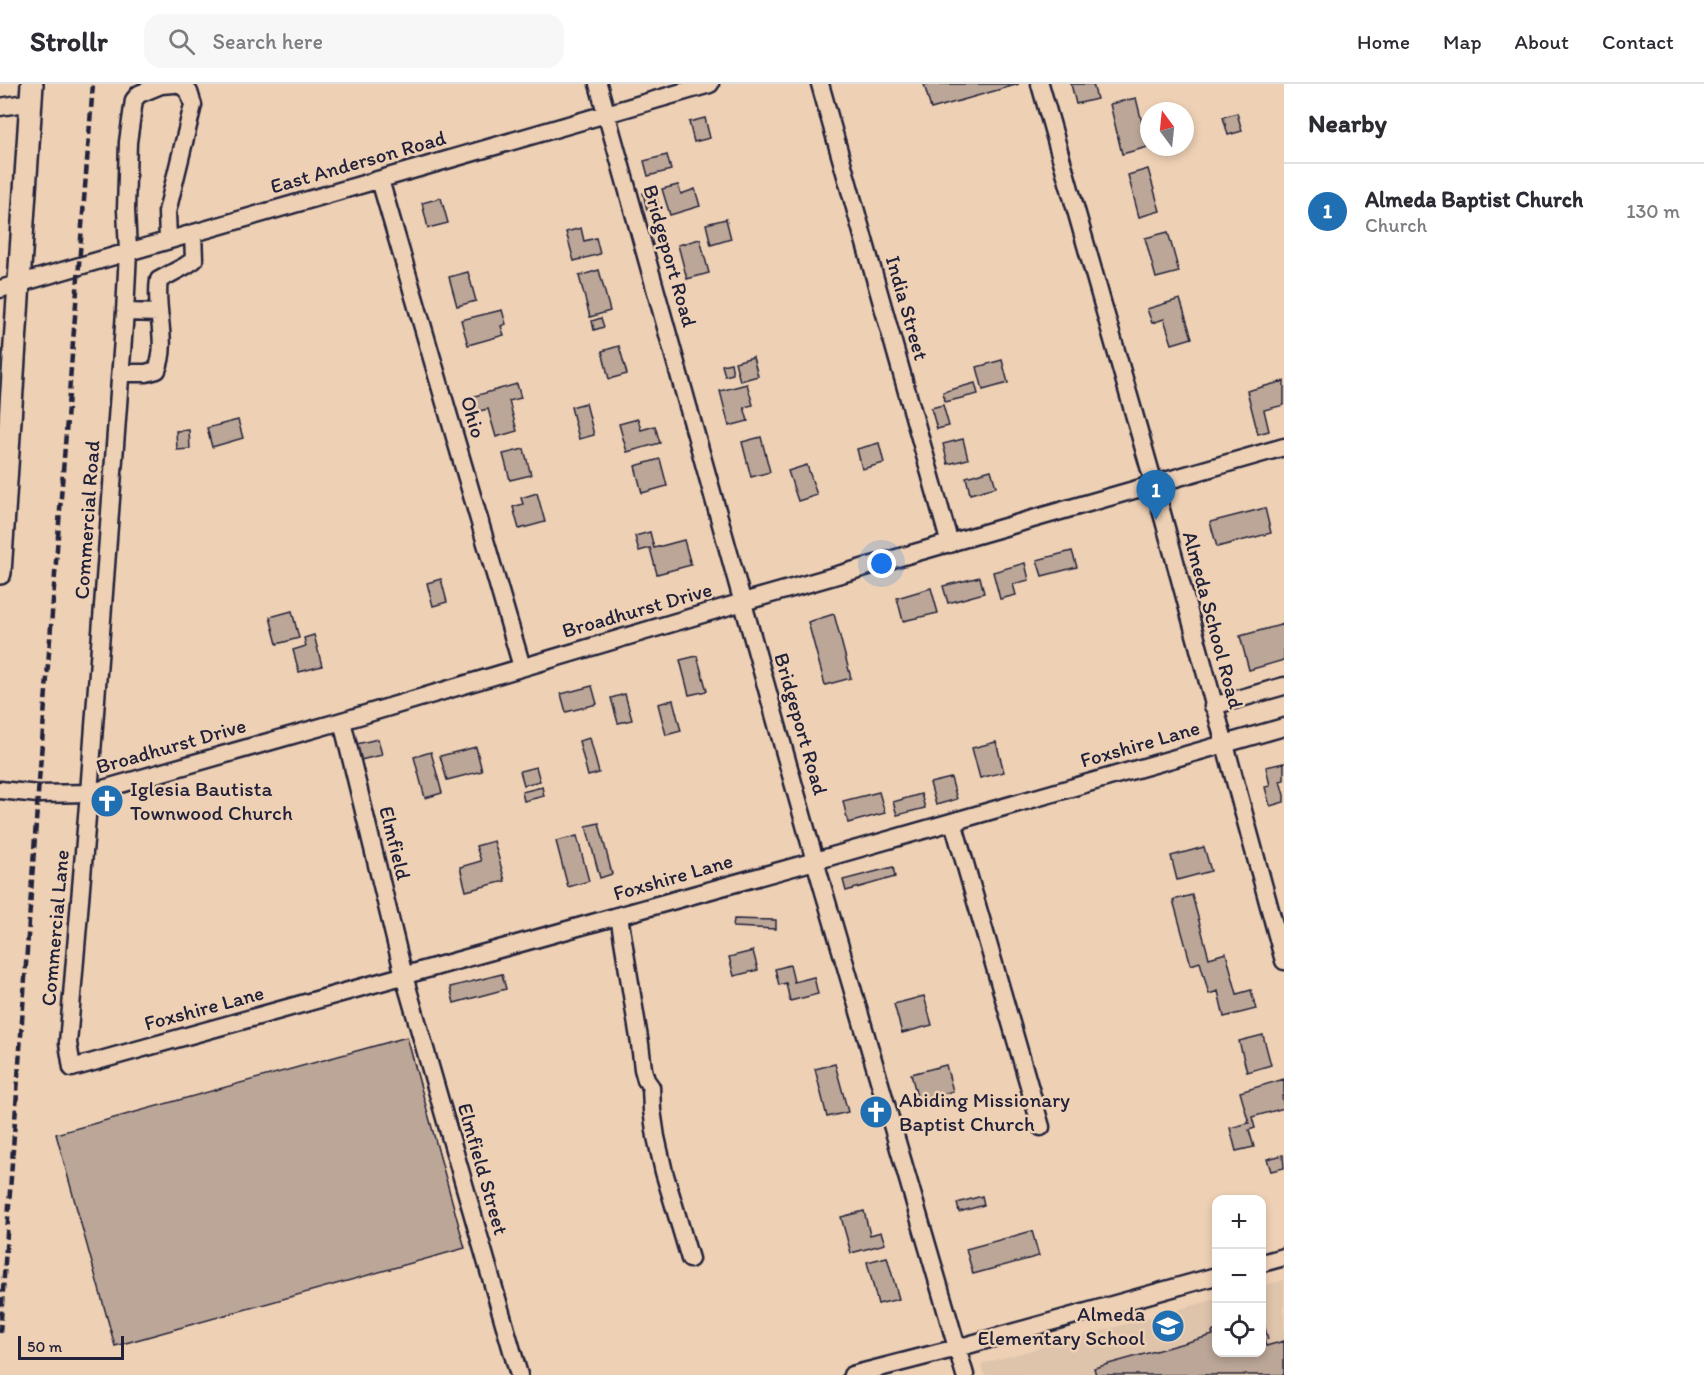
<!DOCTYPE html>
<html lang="en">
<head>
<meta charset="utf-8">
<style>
	body { margin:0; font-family:Itim,sans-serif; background:#f7f7f7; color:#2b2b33 }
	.controls { position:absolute; right:18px; bottom:18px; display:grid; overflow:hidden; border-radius:12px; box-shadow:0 3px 9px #0003 }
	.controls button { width:54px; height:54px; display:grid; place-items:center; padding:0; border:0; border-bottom:2px solid #e1e1e2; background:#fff; color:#2b2b33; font:30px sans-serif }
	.compass { position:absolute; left:1140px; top:18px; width:54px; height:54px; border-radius:50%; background:#fff; box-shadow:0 3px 9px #0003; rotate:345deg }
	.scale { position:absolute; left:18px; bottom:15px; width:106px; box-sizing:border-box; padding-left:6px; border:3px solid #22223b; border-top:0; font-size:16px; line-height:21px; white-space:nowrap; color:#22223b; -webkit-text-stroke:4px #eed1b5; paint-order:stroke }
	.you { position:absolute; left:882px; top:480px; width:21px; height:21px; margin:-15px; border:4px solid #fff; border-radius:50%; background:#1a73e8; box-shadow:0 0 0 9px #1a73e833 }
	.badge { display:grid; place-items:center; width:39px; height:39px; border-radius:50%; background:#1f6fb2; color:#fff; font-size:20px; font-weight:700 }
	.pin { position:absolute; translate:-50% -50px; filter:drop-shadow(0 2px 3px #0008) }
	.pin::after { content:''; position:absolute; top:32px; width:21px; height:18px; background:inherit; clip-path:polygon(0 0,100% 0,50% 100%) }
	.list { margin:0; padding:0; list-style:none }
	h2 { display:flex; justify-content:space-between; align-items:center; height:78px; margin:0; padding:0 24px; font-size:26px }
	h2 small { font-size:20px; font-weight:400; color:#7c7c81 }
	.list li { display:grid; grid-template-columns:39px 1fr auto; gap:18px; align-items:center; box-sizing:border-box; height:96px; padding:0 24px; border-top:2px solid #e1e1e2 }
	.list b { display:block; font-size:22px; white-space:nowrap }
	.list p { margin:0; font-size:20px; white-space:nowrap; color:#7c7c81 }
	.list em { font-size:20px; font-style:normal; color:#7c7c81 }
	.icon { flex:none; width:33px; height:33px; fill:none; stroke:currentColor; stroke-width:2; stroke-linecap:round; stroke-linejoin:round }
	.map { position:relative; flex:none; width:1284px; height:1291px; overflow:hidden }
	header { display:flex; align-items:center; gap:36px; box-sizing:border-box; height:84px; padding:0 30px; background:#fff; border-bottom:2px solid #e1e1e2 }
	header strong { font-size:28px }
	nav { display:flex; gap:33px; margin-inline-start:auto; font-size:21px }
	.search { width:420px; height:54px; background:#f7f7f7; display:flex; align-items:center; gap:15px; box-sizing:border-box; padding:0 21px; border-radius:18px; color:#7c7c81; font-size:22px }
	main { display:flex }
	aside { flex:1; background:#fff }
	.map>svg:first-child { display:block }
	.built { fill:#dfc4ac }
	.building { fill:#bba697; stroke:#22223b; stroke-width:1.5 }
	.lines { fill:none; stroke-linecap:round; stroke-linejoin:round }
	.minor-casing { stroke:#22223b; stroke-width:21 }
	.major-casing { stroke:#22223b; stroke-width:26 }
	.minor { stroke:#eed1b5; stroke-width:16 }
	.major { stroke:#eed1b5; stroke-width:21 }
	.rail { stroke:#22223b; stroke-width:4.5; stroke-dasharray:9 4.5; stroke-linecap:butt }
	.labels { text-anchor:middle; stroke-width:5; stroke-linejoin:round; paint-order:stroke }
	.street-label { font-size:21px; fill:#22223b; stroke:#eed1b5 }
	.poi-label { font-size:21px; fill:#22223b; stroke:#eed1b5; text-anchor:start }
</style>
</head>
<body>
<header>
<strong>Strollr</strong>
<div class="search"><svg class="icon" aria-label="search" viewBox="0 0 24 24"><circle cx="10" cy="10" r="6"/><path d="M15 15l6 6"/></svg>Search here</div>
<nav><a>Home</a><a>Map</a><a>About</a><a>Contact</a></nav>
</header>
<main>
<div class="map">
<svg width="1284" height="1291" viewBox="0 0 1284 1291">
	<rect width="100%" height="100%" fill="#eed1b5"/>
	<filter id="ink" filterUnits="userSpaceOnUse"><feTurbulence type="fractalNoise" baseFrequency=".0167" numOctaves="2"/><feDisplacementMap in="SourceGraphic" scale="12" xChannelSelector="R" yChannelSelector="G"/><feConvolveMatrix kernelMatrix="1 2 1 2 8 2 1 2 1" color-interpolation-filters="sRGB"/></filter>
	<g filter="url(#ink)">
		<path class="built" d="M1284,1196V1291H984L981,1280L1216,1215V1268H1262V1202Z"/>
		<path class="building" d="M924,0H1019L931,25Z
			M1071,0H1093L1097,15L1076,20Z
			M1136,14L1148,63L1122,70L1110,20Z
			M1237,29L1242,47L1228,51L1223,33Z
			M705,34L710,54L694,58L689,38Z
			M667,71L671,86L648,92L644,77Z
			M1148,85L1160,127L1139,133L1128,91Z
			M678,101L681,110L695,105L700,122L670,131L662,105Z
			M655,106L659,123L647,126L643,109Z
			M441,114L448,139L428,144L422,119Z
			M726,135L731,155L711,161L706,140Z
			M581,144L584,157L596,154L600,170L574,177L566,148Z
			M1168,148L1179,188L1156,194L1145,154Z
			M700,155L709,189L687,195L678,161Z
			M599,186L610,227L590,233L579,192Z
			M468,188L476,217L457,222L449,193Z
			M1180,215L1192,254L1172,260L1164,235L1152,239L1147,225Z
			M502,226L506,240L501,242L504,251L468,261L461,236Z
			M601,234L604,243L594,246L592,237Z
			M619,262L627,290L609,295L602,267Z
			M753,273L758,292L740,297L735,278Z
			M1002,276L1008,299L983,306L977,283Z
			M731,279L733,290L725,292L722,281Z
			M1284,297V321L1264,326L1269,347L1258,350L1247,307Z
			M975,299L978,310L945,318L943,308Z
			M517,300L521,314L509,317L517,347L496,353L488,325L475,328L471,313Z
			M747,300L753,321L744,323L748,337L729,342L720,307Z
			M586,319L594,351L579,355L571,323Z
			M943,321L949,342L937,345L931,324Z
			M638,335L641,346L655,342L660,359L627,368L619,340Z
			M238,336L243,354L212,363L207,344Z
			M189,346L190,365L177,366L176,347Z
			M761,353L770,388L751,393L742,358Z
			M963,355L968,375L948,380L943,360Z
			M879,359L884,379L862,385L857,365Z
			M524,365L531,391L510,396L503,370Z
			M660,375L667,402L642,409L635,382Z
			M807,381L817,411L798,417L788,387Z
			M991,386L996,403L970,410L966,393Z
			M537,409L545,438L519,445L513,423L523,420L521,414Z
			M1265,424L1271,449L1217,463L1210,438Z
			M650,448L654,464L684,456L691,481L657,490L650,464L639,467L635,452Z
			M1072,467L1077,483L1042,492L1037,476Z
			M1025,479L1029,496L1013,500L1016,511L1000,515L993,488Z
			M980,493L984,509L948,519L943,502Z
			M441,495L447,518L433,522L427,499Z
			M931,504L938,529L903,537L897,514Z
			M292,527L299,554L277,560L270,533Z
			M834,530L851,594L825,601L808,538Z
			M1284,540V576L1249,586L1240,552Z
			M314,551L322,582L299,588L293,566L306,562L304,554Z
			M697,572L707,607L689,611L680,576Z
			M592,602L597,620L566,628L561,610Z
			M625,610L632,636L618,639L611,614Z
			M673,616L681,647L666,651L658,620Z
			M590,654L599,689L588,692L579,657Z
			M378,655L382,671L356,677L352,661Z
			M996,658L1004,688L980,694L972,664Z
			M476,663L482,687L447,696L440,672Z
			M431,668L442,709L425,714L414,673Z
			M1284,679V696L1280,697L1284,711V718L1270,722L1265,703L1270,702L1266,683Z
			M536,683L540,697L524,701L520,687Z
			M951,694L957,715L936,721L930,699Z
			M542,703L544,712L524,717L522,708Z
			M879,708L885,729L848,739L843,717Z
			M921,710L925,724L897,731L893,718Z
			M599,739L612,790L600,794L586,742Z
			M577,752L589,797L568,803L556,757Z
			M494,757L505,797L466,807L460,783L481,777L476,762Z
			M1204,763L1211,787L1177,796L1171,772Z
			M893,783L895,793L846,807L843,796Z
			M1192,811L1209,874L1226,869L1237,910L1251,906L1256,925L1224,933L1218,907L1209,910L1200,878L1191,881L1173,816Z
			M734,835L776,836V845L733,843Z
			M753,867L758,886L734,892L729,873Z
			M790,881L794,898L814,893L818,910L790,917L786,899L779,901L775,885Z
			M502,890L506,905L454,919L450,903Z
			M924,912L932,941L902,949L894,920Z
			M1263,951L1271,981L1247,988L1239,957Z
			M407,953L465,1164L115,1262L56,1050Z
			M835,980L848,1028L827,1033L815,985Z
			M946,981L953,1007L918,1017L911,990Z
			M1284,995V1011L1282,1012L1284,1024L1252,1033L1255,1044L1249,1046L1254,1063L1236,1067L1230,1044L1249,1039L1240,1008Z
			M1283,1071L1284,1084L1271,1087L1267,1075Z
			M982,1112L984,1121L959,1128L957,1119Z
			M864,1127L870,1151L881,1148L885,1160L851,1169L841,1133Z
			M1032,1147L1039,1172L973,1190L966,1165Z
			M887,1173L899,1215L878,1220L867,1178Z
			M1262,1233L1268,1255L1264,1256L1266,1262L1284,1257V1291H1096L1094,1284L1213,1251L1212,1248L1216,1246V1268H1262Z"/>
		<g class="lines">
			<defs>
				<path id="minor" d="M174,0L161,1L139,10L134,16L128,58L126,126L128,167L125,228L89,709L68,959L72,984L815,777L1284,643
					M598,0L815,777L965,1291
					M820,0L950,460
					M1040,0L1154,400L1284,877
					M0,23L31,18
					M380,96L522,583
					M168,156L167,128L193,21L189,8L180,0
					M0,205L710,0
					M125,228L159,229
					M121,289H146L157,286C169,258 154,225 159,196L185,182L194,176L193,149
					M1213,622L1284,602
					M342,637L404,892L519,1291
					M0,706L38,710L89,709L342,637L743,518L1284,363
					M953,738L1041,1043
					M619,832L640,960L643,985L646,996L651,1003L652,1026L656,1053L664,1088L690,1175
					M1262,1179L1284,1173
					M852,1291L957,1264L1216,1192"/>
				<path id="major" d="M0,489L32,0"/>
			</defs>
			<use href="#minor" class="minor-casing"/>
			<use href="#major" class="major-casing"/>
			<use href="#minor" class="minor"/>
			<use href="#major" class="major"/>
			<path class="rail" d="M0,1249L38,710L93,0"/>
		</g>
	</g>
	<defs>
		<symbol id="church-disc" viewBox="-11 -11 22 22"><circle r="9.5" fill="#1f6fb2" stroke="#eed1b5"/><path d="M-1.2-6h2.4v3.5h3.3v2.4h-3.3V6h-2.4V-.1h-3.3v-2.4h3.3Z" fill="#fff"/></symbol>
		<symbol id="school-disc" viewBox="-11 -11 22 22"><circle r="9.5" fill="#1f6fb2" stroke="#eed1b5"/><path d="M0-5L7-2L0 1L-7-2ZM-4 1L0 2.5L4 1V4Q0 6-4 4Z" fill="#fff"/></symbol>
	</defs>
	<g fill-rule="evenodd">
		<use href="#church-disc" x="88" y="698" width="38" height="38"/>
		<use href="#church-disc" x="857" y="1009" width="38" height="38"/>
		<use href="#school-disc" x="1149" y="1223" width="38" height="38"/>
	</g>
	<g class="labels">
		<g class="street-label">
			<text transform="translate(358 78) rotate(-16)" y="7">East Anderson Road</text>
			<text transform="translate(670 172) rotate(74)" y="7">Bridgeport Road</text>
			<text transform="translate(907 224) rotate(74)" y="7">India Street</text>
			<text transform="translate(473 333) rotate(74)" y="7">Ohio</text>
			<text transform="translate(87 436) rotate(-86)" y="7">Commercial Road</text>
			<text transform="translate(637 526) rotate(-16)" y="7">Broadhurst Drive</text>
			<text transform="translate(1213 536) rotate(75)" y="7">Almeda School Road</text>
			<text transform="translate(801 640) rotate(74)" y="7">Bridgeport Road</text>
			<text transform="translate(1140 660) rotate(-16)" y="7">Foxshire Lane</text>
			<text transform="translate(171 662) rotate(-16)" y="7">Broadhurst Drive</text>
			<text transform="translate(395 759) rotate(76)" y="7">Elmfield</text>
			<text transform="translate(673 793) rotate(-16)" y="7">Foxshire Lane</text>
			<text transform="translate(55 844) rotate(-85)" y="7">Commercial Lane</text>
			<text transform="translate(204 924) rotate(-15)" y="7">Foxshire Lane</text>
			<text transform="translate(483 1085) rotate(74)" y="7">Elmfield Street</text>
		</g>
		<g class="poi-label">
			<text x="130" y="712">Iglesia Bautista<tspan x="130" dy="24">Townwood Church</tspan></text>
			<text x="899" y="1023">Abiding Missionary<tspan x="899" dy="24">Baptist Church</tspan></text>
			<text x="1145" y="1237" text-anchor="end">Almeda<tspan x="1145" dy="24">Elementary School</tspan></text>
		</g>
	</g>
</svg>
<div class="controls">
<button>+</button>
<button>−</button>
<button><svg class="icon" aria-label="locate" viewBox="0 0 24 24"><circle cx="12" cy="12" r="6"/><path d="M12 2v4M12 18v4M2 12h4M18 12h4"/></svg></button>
</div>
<svg class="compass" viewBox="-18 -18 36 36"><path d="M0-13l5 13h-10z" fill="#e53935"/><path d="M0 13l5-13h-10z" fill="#7c7c81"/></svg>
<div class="scale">50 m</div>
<div class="you"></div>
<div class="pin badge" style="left:1156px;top:436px">1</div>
</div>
<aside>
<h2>Nearby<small></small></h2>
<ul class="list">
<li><span class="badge">1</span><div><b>Almeda Baptist Church</b><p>Church</p></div><em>130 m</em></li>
</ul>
</aside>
</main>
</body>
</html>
